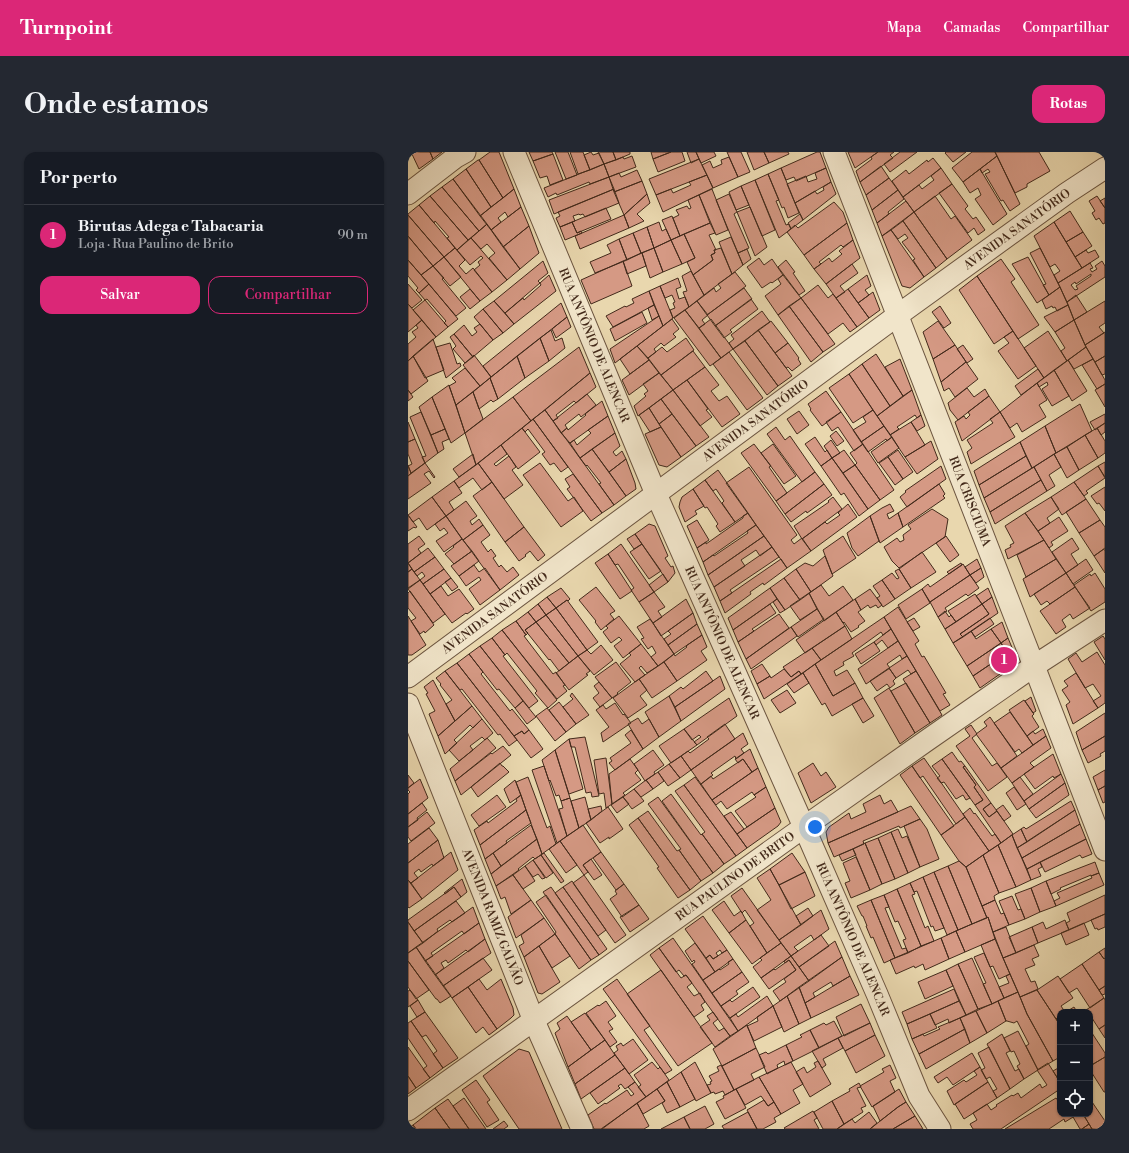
<!DOCTYPE html>
<html lang="pt">
<head>
<meta charset="utf-8">
<style>
	body { margin:0; font-family:"Libre Bodoni",serif; background:#242831; color:#f1f3f6 }
	.controls { position:absolute; right:12px; bottom:12px; display:grid; overflow:hidden; border-radius:8px; box-shadow:0 1px 3px #0004 }
	.controls button { width:36px; height:36px; display:grid; place-items:center; padding:0; border:0; border-bottom:1px solid #363941; background:#171b24; color:#f1f3f6; font:20px sans-serif }
	.you { position:absolute; left:407px; top:675px; width:14px; height:14px; margin:-10px; border:3px solid #fff; border-radius:50%; background:#1a73e8; box-shadow:0 0 0 6px #1a73e833 }
	.badge { display:grid; place-items:center; width:26px; height:26px; border-radius:50%; background:#db2777; color:#fff; font-size:13px; font-weight:700 }
	.pin { position:absolute; translate:-50% -50%; border:2px solid #fff; box-shadow:0 1px 4px #0006 }
	.list { margin:0; padding:0; list-style:none }
	h2 { display:flex; justify-content:space-between; align-items:center; height:52px; margin:0; padding:0 16px; font-size:17px }
	h2 small { font-size:13px; font-weight:400; color:#9ea1a6 }
	.list li { display:grid; grid-template-columns:26px 1fr auto; gap:12px; align-items:center; box-sizing:border-box; height:60px; padding:0 16px; border-top:1px solid #363941 }
	.list b { display:block; font-size:15px; white-space:nowrap }
	.list p { margin:0; font-size:13px; white-space:nowrap; color:#9ea1a6 }
	.list em { font-size:13px; font-style:normal; color:#9ea1a6 }
	.actions { display:flex; gap:8px; padding:12px 16px }
	.actions a { flex:1; padding:9px 0; border:1px solid #db2777; border-radius:12px; text-align:center; font-size:14px; color:#db2777 }
	.actions .main { background:#db2777; color:#fff }
	.icon { flex:none; width:22px; height:22px; fill:none; stroke:currentColor; stroke-width:2; stroke-linecap:round; stroke-linejoin:round }
	.map { position:relative; flex:none; width:697px; height:977px; overflow:hidden; border-radius:12px }
	header { display:flex; align-items:center; gap:24px; box-sizing:border-box; height:56px; padding:0 20px; background:#db2777; color:#fff }
	header strong { font-size:19px }
	nav { display:flex; gap:22px; margin-inline-start:auto; font-size:14px }
	.intro { display:flex; align-items:center; justify-content:space-between; box-sizing:border-box; height:96px; padding:0 24px }
	h1 { margin:0; font-size:28px }
	.button { padding:10px 18px; border-radius:12px; background:#db2777; color:#fff; font-size:14px; font-weight:700 }
	main { display:flex; gap:24px; padding:0 24px }
	aside { flex:1; background:#171b24; border-radius:12px; box-shadow:0 1px 3px #0004 }
	.map>svg:first-child { display:block }
	.building { fill:#d59984; stroke:#432a1b; fill-rule:evenodd }
	.lines { fill:none; stroke-linecap:round; stroke-linejoin:round }
	.minor-casing { stroke:#6c5540; stroke-width:23 }
	.minor { stroke:#f1e5ca; stroke-width:21 }
	.labels { text-anchor:middle; stroke-width:3; stroke-linejoin:round; paint-order:stroke }
	.street-label { font-size:12px; fill:#432a1b; stroke:#f1e5ca }
</style>
</head>
<body>
<header>
<strong>Turnpoint</strong>
<nav><a>Mapa</a><a>Camadas</a><a>Compartilhar</a></nav>
</header>
<div class="intro"><h1>Onde estamos</h1><a class="button">Rotas</a></div>
<main>
<aside>
<h2>Por perto<small></small></h2>
<ul class="list">
<li><span class="badge">1</span><div><b>Birutas Adega e Tabacaria</b><p>Loja · Rua Paulino de Brito</p></div><em>90 m</em></li>
</ul>
<div class="actions"><a class="main">Salvar</a><a>Compartilhar</a></div>
</aside>
<div class="map">
<svg width="697" height="977" viewBox="0 0 697 977">
	<rect width="100%" height="100%" fill="#e9d7ae"/>
	<filter id="stains"><feTurbulence type="fractalNoise" baseFrequency=".005" numOctaves="4"/><feColorMatrix values="0 0 0 0 .2 0 0 0 0 .09 0 0 0 0 .02 0 0 0 .5 -.17"/></filter>
	<radialGradient id="worn" r=".72"><stop offset=".6" stop-color="#630" stop-opacity="0"/><stop offset="1" stop-color="#630" stop-opacity=".3"/></radialGradient>
	<path class="building" d="M3,0H22L25,7L11,17Z
		M22,0H34L25,7Z
		M82,0H91L106,37L95,46L71,8Z
		M121,0H144L145,2L125,9Z
		M147,0H160L169,23L158,27Z
		M162,0H175L182,18L170,22Z
		M183,0L185,3L191,1L196,12L182,18L176,3Z
		M190,0H205L208,8L196,12Z
		M205,0H222V2L208,8Z
		M243,0H263L245,7Z
		M263,0H274L277,9L250,20L245,7Z
		M279,0H288L291,7L283,11Z
		M288,0H306L308,4L293,11Z
		M319,0H333L342,20L330,25Z
		M339,0H356L361,11L346,18Z
		M356,0H380L381,2L361,11Z
		M409,0H412L418,16L388,29L386,25L378,28L373,16Z
		M440,0H470L447,16Z
		M470,0H486L482,3L485,6L452,30L448,19L464,7L463,5Z
		M492,0H509L482,20L476,12Z
		M538,0H558L545,10L537,1Z
		M564,0H587L589,4L555,30L544,16Z
		M587,0H631L642,19L619,32V35L607,41Z
		M145,2L155,28L142,33L139,24L132,26L125,9Z
		M224,4L228,15L201,25L196,12L215,5L216,7Z
		M589,4L612,52L602,59L595,48L593,49L577,22L582,20L580,17L574,21L572,17Z
		M321,5L330,25L305,36L294,13L302,9L305,16L314,12L313,8Z
		M525,6L533,16L495,45L484,29L498,18L501,22L519,8L520,10Z
		M291,7L299,23L248,43L241,27Z
		M70,8H71L95,46L83,55L58,17Z
		M196,12L201,25L182,32L181,30L149,43L148,41L140,45L136,36Z
		M473,14L481,26L458,43L452,30Z
		M373,16L391,61L380,66L376,55L374,56L360,22Z
		M418,16L423,30L387,51L379,32L398,24L400,30L409,27L407,21Z
		M533,16L544,32L506,60L495,45L511,33L514,37L526,28L523,24Z
		M58,17L83,55L72,64L45,27Z
		M572,17L599,62L585,73L567,47L573,43L570,36L562,41L555,30Z
		M229,18L234,29L206,40L201,25L211,21L213,25Z
		M360,22L371,48L368,49L378,73L381,72L383,77L371,86L347,28Z
		M299,23L305,36L255,60L248,43L263,37L265,41L283,33L281,30Z
		M201,25L206,37L146,62L141,48Z
		M481,26L490,38L464,58L458,43Z
		M45,27L79,72L71,79L34,35Z
		M347,28L367,78L354,84L333,34Z
		M234,29L239,42L216,63L206,40Z
		M423,30L428,42L395,68L387,51L407,39L409,42L416,38L415,35Z
		M544,32L560,54L557,57L565,67L568,65L577,78L570,83L566,76L560,81L531,41Z
		M333,34L341,53L328,58L321,40Z
		M34,35L71,79L60,88L22,44Z
		M106,37L113,55L100,65L97,60L90,66L93,70L83,78L72,64Z
		M206,37L211,51L177,65L175,62L172,63L171,62L165,64L167,69L152,75L148,66L152,64L150,60Z
		M304,37L320,78L308,83L291,43Z
		M490,38L496,47L480,60L481,62L469,71L464,58Z
		M239,42L242,51L229,62L236,69L221,76L216,63Z
		M321,42L329,60L326,62L341,96L330,101L308,48Z
		M291,43L302,71L272,84L265,66L271,63L268,58L279,54L281,57L283,56L280,48Z
		M22,44L60,88L49,98L39,86L41,85L27,69L26,71L11,53Z
		M527,44L543,67L547,64L564,88L539,107L506,60Z
		M689,44L697,56V71L695,72L691,66L688,68L684,61L687,59L681,49Z
		M697,46V56L692,49Z
		M498,49L506,60L474,84L469,71Z
		M426,50L435,60L439,71L396,103L379,80L387,73L390,76Z
		M11,53L47,96L36,105L0,63V62Z
		M113,55L121,74L95,95L83,78Z
		M342,55L359,95L347,104L329,60Z
		M198,56L203,67L169,81L164,70Z
		M662,59L675,80L658,90L646,70Z
		M506,60L539,107L528,116L495,69Z
		M392,62L395,68L383,77L380,71Z
		M0,63L36,105L25,114L0,84Z
		M216,63L221,76L172,97L167,84Z
		M264,64L272,84L263,88L254,68Z
		M495,69L528,116L516,125L505,108L507,107L494,90L500,86L497,82L490,87L483,78Z
		M164,70L169,81L173,79L174,81L157,88L152,75Z
		M251,70L254,79L258,77L263,88L246,96L239,75Z
		M646,70L674,116L650,131L646,123L652,119L647,112L642,115L626,84Z
		M302,71L307,81L301,83L308,98H306L307,101L303,103L305,108L285,123L279,110L287,106L276,82Z
		M439,71L445,88L435,95L433,93L411,110L413,112L406,117L396,103Z
		M79,72L112,117L99,128L81,106L87,101L79,92L73,97L63,86Z
		M121,74L131,101L112,117L95,95Z
		M239,75L246,96L233,101L225,81Z
		M483,78L516,125L502,136L494,134L474,84Z
		M675,80L684,94L667,105L658,90Z
		M225,81L233,101L219,108L211,87Z
		M276,82L287,106L274,112L263,88Z
		M0,84L25,114L13,123L0,108Z
		M323,85L335,113L324,122L311,90Z
		M63,86L99,128L84,140L66,118L72,113L70,110L75,106L73,104L62,113L49,98Z
		M211,87L219,108L187,121L182,110L203,101L199,93Z
		M263,88L274,112L255,120L246,96Z
		M445,88L452,106L418,132L406,117L421,106L424,110L434,102L431,99Z
		M47,96L57,108L51,114L58,122L65,116L84,140L72,149L36,105Z
		M246,96L255,120L242,126L234,101Z
		M313,96L324,122L296,143L285,123L305,108L303,103L307,101L306,98Z
		M632,96L652,135L641,143L635,133L638,132L622,101Z
		M339,97L343,107L335,113L330,101Z
		M678,98L680,101L687,98L691,105L674,116L667,105Z
		M234,101L238,114L219,122L215,109Z
		M36,105L53,125L42,134L25,114Z
		M620,105L641,143L629,151L604,112Z
		M351,106L356,113L364,107L375,123L364,131L363,130L354,136L339,115Z
		M593,107L607,127L603,130L631,173L610,187L569,124Z
		M0,108L21,132L11,141L8,138L10,136L0,124Z
		M378,108L387,120L385,121L397,139L391,143L370,115Z
		M135,109L140,121L130,129L132,131L97,161L86,149Z
		M215,109L224,134L183,152L173,128Z
		M694,109L697,114V125L659,150L650,131L682,111L685,116L682,117L684,120L689,117L687,114ZM683,122V124L668,134L670,137L667,138L663,133L667,130L668,132Z
		M444,112L450,121L432,134L437,140L428,146L418,132Z
		M25,114L36,126L34,127L58,156L48,164L13,123Z
		M283,119L296,143L281,155L275,140L279,139L274,124Z
		M327,120L338,134L299,163L289,149L306,136L308,140L313,136L310,132Z
		M141,123L148,139L106,172L97,161L115,146L116,148L133,133L132,131Z
		M375,123L393,146L370,163L357,144L373,132L370,127Z
		M459,123L463,134L457,138L461,143L450,151L440,137Z
		M569,124L605,179L586,192L551,138Z
		M270,126L273,135L268,137L271,147L277,145L281,155L265,166L262,158L267,156L265,151L267,150L264,143L257,146L252,134Z
		M0,132L14,148L4,156L0,152Z
		M21,132L50,167L40,175L36,171L38,169L19,147L17,148L11,141Z
		M410,133L420,146L425,142L449,175L442,180L435,171L420,182L393,146Z
		M252,134L265,166L255,174L241,139Z
		M652,135L660,153L649,159L647,155L645,156L644,154L638,157L634,148Z
		M336,136L344,147L307,174L299,163Z
		M62,137L72,149L62,157L52,145Z
		M440,137L461,166L449,175L428,146Z
		M241,139L246,153L205,175L198,164L217,154L218,155L226,151L224,147Z
		M465,140L472,158L461,166L450,151Z
		M668,143L679,160L666,168L659,150Z
		M393,146L427,192L415,200L381,154Z
		M343,147L350,157L322,178L324,180L316,186L307,174Z
		M17,148L40,175L28,185L5,158Z
		M86,149L106,172L95,181L75,157Z
		M289,149L300,163L294,168L297,172L291,176L277,158Z
		M697,149V171L691,175L696,181L677,193L666,168Z
		M153,151L159,165L83,225L75,214Z
		M0,152L14,168L0,180Z
		M246,153L251,164L244,168L240,156Z
		M660,153L666,168L647,180L636,165Z
		M381,154L415,200L403,210L370,163Z
		M532,154L543,171L536,176L524,160Z
		M75,157L95,181L85,188L66,165Z
		M277,158L313,206L302,214L266,166Z
		M354,159L362,170L325,197L321,191L326,187L323,183Z
		M234,160L239,171L207,189L202,177Z
		M251,164L255,174L207,211L202,197Z
		M159,165L163,175L148,186L144,177Z
		M264,167L271,177L265,182L268,185L256,194L253,191L246,197L248,200L240,206L229,194Z
		M303,167L325,197L313,206L291,176Z
		M14,168L28,185L0,209V192L8,185L4,180L10,176L8,173Z
		M666,168L678,195L659,209L653,199L657,196L647,180Z
		M363,169L380,191L367,201L350,178Z
		M530,169L547,193L525,207L515,180Z
		M72,172L85,188L65,205L46,182L56,173L64,184L69,180L66,176Z
		M143,178L147,189L154,186L157,196L141,209L132,186Z
		M350,178L384,224L370,234L337,189Z
		M605,179L628,214L610,227L590,199L601,191L596,185Z
		M640,179L659,209L636,226L616,196Z
		M697,180V204L687,210L677,193Z
		M46,182L65,205L57,211L45,197L48,194L42,185Z
		M132,186L141,209L117,226L109,204Z
		M278,186L286,198L253,223L240,206L254,195L259,200Z
		M25,187L36,218L17,226L5,204Z
		M337,189L370,234L359,243L325,197Z
		M42,191L49,212L52,211L53,214L38,226L28,195Z
		M380,191L391,206L390,207L393,212L384,219L380,215L378,216L367,201Z
		M547,193L558,210L533,230L525,207Z
		M555,193L565,207L559,211L549,197Z
		M229,194L241,208L222,222L212,207Z
		M171,195L182,221L123,269L105,245Z
		M678,195L685,207L666,217L660,208Z
		M285,199L297,215L265,238L253,223Z
		M321,200L355,246L339,258L305,212Z
		M468,202L495,244L482,254L454,212Z
		M66,203L83,225L72,234L55,213Z
		M5,204L20,229L3,242L0,238V209Z
		M109,204L117,226L90,247L82,226Z
		M697,204V222L694,223L687,210Z
		M492,207L504,238L495,244L477,215Z
		M685,207L697,228V232L689,237L674,213Z
		M241,208L251,221L221,243L214,228Z
		M660,208L679,239L664,249L646,218Z
		M558,210L570,227L547,245L541,236L536,239L533,230Z
		M454,212L482,254L469,264L441,222Z
		M297,215L311,233L303,239L311,249L319,244L332,262L314,275L279,228Z
		M57,216L72,234L48,253L41,234L48,230L44,226Z
		M630,217L636,226L613,243L607,234Z
		M646,218L661,244L644,254L634,237L640,233L639,230L631,235L629,231Z
		M182,221L188,235L168,251L166,249L148,263L150,266L145,269L137,258Z
		M251,221L265,238L230,264L226,254L238,244L236,242L240,239L235,232Z
		M441,222L465,258L445,271L421,236Z
		M82,226L90,247L85,250L83,248L71,257L65,240Z
		M279,228L300,257L298,258L304,265L292,274L265,238Z
		M629,231L639,248L631,253L638,265L614,280L609,271L602,276L592,260Z
		M697,232V255L687,238Z
		M41,233L57,281L43,291L24,245Z
		M559,236L566,245L577,237L581,244L550,268L542,258L540,251Z
		M0,238L5,245L0,249Z
		M265,238L301,285L288,294L253,247Z
		M504,238L513,263L509,266L507,263L489,275L491,277L482,283L469,264Z
		M418,239L433,260L414,274L402,258L403,257L400,252Z
		M65,240L75,267L57,281L48,253Z
		M179,242L188,253L173,265L171,262L157,273L159,276L153,281L145,269Z
		M581,244L592,260L554,289L547,270L556,264L558,267L562,263L560,260Z
		M24,245L37,277L23,283L11,255Z
		M105,245L123,269L68,313L57,281Z
		M253,247L264,262L251,272L241,256Z
		M194,249L200,264L162,291L153,281L159,276L160,278L178,263L177,262Z
		M672,252L684,279L648,301L637,274Z
		M241,256L253,275L242,280L231,263Z
		M137,258L206,353L194,361L125,267Z
		M465,258L476,274L453,290L445,278L458,270L455,265Z
		M391,259L401,273L389,282L379,267Z
		M13,260L30,301L17,311L14,305L18,304L2,265Z
		M433,260L455,292L446,299L430,275L424,279L418,270Z
		M592,260L607,285L563,312L559,300L564,296L559,288L585,271L582,267Z
		M264,262L288,294L273,305L251,272Z
		M697,262V271L687,278L682,270Z
		M513,263L517,274L509,279L503,270Z
		M200,264L207,281L172,306L162,291L166,288L169,293L183,281L180,278Z
		M125,267L160,315L153,320L146,311L142,313L134,302L137,300L120,277L117,280L114,276Z
		M0,270L7,287L0,290Z
		M503,270L517,293L497,305L482,283Z
		M697,271V280L693,283L689,276Z
		M476,274L484,285L479,289L478,287L460,300L453,290Z
		M637,274L648,301L624,316L612,290Z
		M253,275L273,305L259,315L251,313L237,282Z
		M368,275L377,288L382,284L407,320L394,330L359,282Z
		M114,276L132,300L110,317L93,293Z
		M689,276L697,289V301L690,306L677,283Z
		M37,277L41,287L34,290L36,297L30,301L23,283Z
		M428,279L436,289L429,294L422,284Z
		M207,281L212,294L205,300L208,304L214,299L218,307L201,320L184,297Z
		M677,283L690,306L671,318L659,295Z
		M407,285L417,300L419,298L424,306L413,314L397,292Z
		M484,285L491,296L470,311L463,300Z
		M7,287L17,311L3,321L0,314L4,312L0,302V290Z
		M423,288L432,301L424,306L416,294Z
		M523,289L530,307L509,322L497,305Z
		M612,290L618,304L571,333L566,319Z
		M346,292L363,314L361,315L379,341L368,349L333,301Z
		M365,292L388,324L376,332L353,301Z
		M455,292L486,338L472,348L447,313L449,311L442,301Z
		M93,293L99,302L86,312L88,314L101,304L108,315L104,318L115,333L96,347L70,311Z
		M659,295L671,318L659,326L646,302Z
		M184,297L218,344L206,353L191,332L193,331L179,313L178,314L172,306Z
		M436,298L447,313L435,321L424,306Z
		M490,298L505,320L495,327L480,305Z
		M65,302L68,313L51,325L45,317Z
		M646,302L653,315L641,323L647,334L639,339L626,315Z
		M618,304L624,316L576,346L571,333Z
		M480,305L495,327L487,333L471,311Z
		M424,306L460,357L451,364L436,341L433,343L413,314Z
		M218,307L227,331L228,337L218,344L201,320Z
		M697,310V325L690,314Z
		M17,311L27,325L26,326L21,319L16,322L23,331L0,347V324Z
		M70,311L84,330L74,338L65,326L51,336L46,329Z
		M132,311L160,349L166,345L175,359L153,375L115,323Z
		M0,313L3,321L0,324Z
		M447,313L472,348L460,357L435,321Z
		M533,314L538,327L499,355L492,345L498,340L497,339Z
		M690,314L697,326L678,339L680,341L676,344L666,330Z
		M341,315L389,383L383,388L386,392L394,386L403,399L379,416L318,331Z
		M626,315L633,328L582,360L576,346Z
		M310,318L340,361L327,370L314,351L316,349L308,337L305,339L297,328Z
		M407,320L416,332L377,362L368,349Z
		M165,322L194,361L183,369L159,337L162,335L157,327Z
		M297,328L327,370L312,380L308,374L310,372L299,355L297,356L285,337Z
		M633,328L639,339L587,372L582,360Z
		M46,329L54,341L41,350L46,358L38,364L24,345Z
		M84,330L116,375L97,390L65,344Z
		M666,330L678,347L654,363L643,345Z
		M416,332L424,343L399,361L398,359L383,370L377,362Z
		M531,332L537,342L535,344L537,346L495,375L490,361Z
		M697,335V359L691,351L689,352L683,344Z
		M285,337L296,354L287,359L289,362L277,370L271,355L272,350L274,345Z
		M24,345L38,364L19,378L11,366L5,370L0,363Z
		M425,345L434,357L394,387L386,374L421,350L420,349Z
		M643,345L651,357L639,366L642,371L630,379L617,361Z
		M678,347L692,368L671,381L658,360Z
		M58,349L69,364L62,369L64,373L71,367L75,373L55,388L38,364Z
		M440,352L449,365L403,399L394,387L417,370L419,372L432,363L430,361Z
		M482,352L486,359L479,362L481,367L490,361L495,375L472,391L462,364L474,356Z
		M524,357L540,367L537,385L491,416L484,409L476,395L489,386L492,390L496,388L495,383L503,377L500,373Z
		M340,361L348,373L295,410L289,396L298,390V392L335,366V364Z
		M617,361L636,388L600,407L597,398L603,395L602,393L606,391L597,374Z
		M0,363L9,375L7,376L6,375L0,379Z
		M38,364L54,387L36,400L28,389L40,381L36,376L32,379L27,372Z
		M462,364L471,389L450,404L444,396L439,381Z
		M651,365L660,379L643,390L645,393L641,396L630,379Z
		M289,368L301,388L289,396L279,374Z
		M692,368L697,375V396L686,404L671,381Z
		M241,372L247,374L260,404L257,406L263,415L265,414L267,421L260,430L227,382Z
		M75,373L82,383L73,390L80,400L83,397L88,404L85,406L91,415L93,413L99,420L105,415L111,423L92,438L55,388Z
		M348,373L356,384L300,423L295,410L305,403L306,404L340,381L339,379Z
		M116,375L137,403L130,409L122,399L117,403L118,404L111,409L97,390Z
		M227,382L234,392L226,397L219,387Z
		M11,384L17,392L10,397L13,401L0,411V392Z
		M356,384L364,395L352,404L348,398L333,408L337,414L306,435L300,423Z
		M435,384L448,406L424,422L415,398Z
		M538,384L551,403L542,410L528,391Z
		M664,386L671,397L663,402L670,413L658,421L644,400Z
		M54,387L64,399L46,412L37,402L46,395L45,394Z
		M636,388L648,407L618,425L609,403Z
		M213,392L246,440L231,450L223,438L226,436L210,412L207,413L200,402Z
		M234,392L253,419L241,427L222,400Z
		M364,395L371,405L322,438L324,441L312,449L306,435Z
		M20,396L27,405L6,420L0,411Z
		M696,397L697,399V421L686,404Z
		M64,399L71,409L51,424L43,414Z
		M514,400L528,420L503,436L491,417Z
		M200,402L224,439L212,447L187,411Z
		M417,404L425,424L403,440L388,417L397,411L405,414Z
		M27,405L36,417L15,432L12,428L17,424L14,420L9,424L6,420Z
		M373,407L379,416L356,433L355,431L342,440L343,442L317,461L312,449Z
		M569,407L573,416L562,423L557,415Z
		M648,407L658,421L622,445L615,427Z
		M678,407L685,418L665,432L658,421Z
		M0,411L4,417L0,420Z
		M553,411L554,413L541,422L539,420Z
		M555,412L562,423L522,450L514,437L520,432L522,435Z
		M66,413L71,420L77,416L92,438L72,453L61,437L73,428L71,425L58,434L51,424Z
		M573,416L576,425L568,431L562,423Z
		M4,417L12,428L0,436V420Z
		M36,417L43,426L22,442L15,432Z
		M388,417L403,440L392,448L376,426Z
		M491,417L503,436L487,447L474,428L484,421L489,427L491,426L487,419Z
		M658,421L667,435L642,452L639,449L633,453L626,442Z
		M687,421L697,437V450L683,459L666,433L682,422L683,424Z
		M255,422L260,430L246,440L241,433Z
		M562,423L571,436L560,444L558,442L537,456L539,459L530,465L522,450Z
		M43,426L50,435L44,439L37,430Z
		M376,426L392,448L377,458L362,436Z
		M12,428L37,462L25,471L0,437Z
		M474,428L487,447L475,455L469,446L472,444L465,434Z
		M413,433L421,444L435,434L445,448L416,469L401,441Z
		M33,434L40,444L51,437L66,457L59,462L58,461L44,471L22,442Z
		M188,435L207,459L202,462L206,467L193,478L187,470L188,469L171,448Z
		M667,435L682,456L665,467L662,462L654,468L658,475L648,482L632,459Z
		M153,436L162,447L160,449L159,448L148,456L139,445Z
		M362,436L369,447L325,478L320,466Z
		M580,436L584,445L574,452L568,444Z
		M462,437L474,453L470,456L468,453L462,456L460,453L453,458L447,447Z
		M514,437L522,451L498,467L490,453Z
		M2,439L26,473L17,481L16,479L12,482L3,469L8,466L0,456V441Z
		M246,440L257,455L250,459L254,465L245,471L231,450Z
		M401,441L409,457L392,468L382,454Z
		M567,442L574,452L548,470L540,459Z
		M139,445L148,456L138,463L130,452Z
		M584,445L590,461L555,485L552,482L581,462L574,452Z
		M278,447L285,461L253,484L245,471Z
		M369,447L377,458L372,461L365,450Z
		M447,447L453,458L450,460L457,469L450,474L451,475L443,480L436,470L435,471L428,460Z
		M159,448L190,490L179,498L148,456Z
		M130,452L138,463L128,470L120,460Z
		M362,452L368,461L344,477L346,479L330,490L325,478Z
		M574,452L581,462L552,482L555,485L545,491L537,477Z
		M490,455L511,489L507,492L514,505L516,504L538,541L535,542L542,553L532,559L476,465Z
		M148,456L179,498L170,504L138,463Z
		M409,457L416,467L390,485L383,475Z
		M537,459L541,465L543,463L548,470L537,477L530,465Z
		M120,460L128,470L117,478L120,481L118,483L108,469Z
		M428,460L437,474L397,501L388,488Z
		M285,461L289,472L260,493L256,487L263,482L260,479Z
		M371,462L381,476L338,507L330,490Z
		M138,463L170,504L161,511L128,470Z
		M0,464L18,493L4,503H0Z
		M211,464L233,492L215,506L206,494L214,488L211,485L203,491L195,480L200,476L198,474Z
		M476,465L483,477L475,483L473,480L444,501L446,504L435,510L436,513L426,519L428,524L439,518L447,531L425,544L407,512Z
		M506,466L512,475L505,479L499,470Z
		M582,466L586,472L567,485L563,479Z
		M242,467L266,502L250,514L243,505L248,501L244,494L240,497L233,487L236,486L229,475Z
		M108,469L118,483L116,484L145,522L148,520L157,533L155,534L159,539L149,547L94,478Z
		M128,470L161,511L151,519L142,507L141,508L117,478Z
		M594,470L600,486L593,491L583,477Z
		M289,472L294,483L266,502L260,493Z
		M437,474L444,487L413,508L404,496Z
		M383,475L389,484L343,517L338,507Z
		M483,477L490,489L480,496L474,488L468,493L466,490Z
		M583,477L593,491L559,514L545,491L563,479L568,487Z
		M94,478L149,548L140,556L127,541L129,539L99,501L97,503L84,486Z
		M294,483L299,495L293,499L299,508L269,529L256,510L266,502L267,504L279,495L278,494Z
		M695,484L697,487V508L686,490Z
		M84,486L97,503L95,504L130,549L121,556L72,494Z
		M600,486L608,505L602,515L572,536L565,524L599,501L593,491Z
		M490,489L499,504L494,507L492,503L479,512L482,516L458,532L450,517Z
		M466,490L472,499L453,512L447,502Z
		M593,491L599,501L565,524L559,514Z
		M233,492L250,514L239,521L233,514L231,516L237,523L227,530L212,512L223,503L221,501Z
		M193,493L205,508L186,523L170,504L179,498L183,502Z
		M72,494L115,549L107,556L91,537L89,538L61,502Z
		M404,496L413,508L393,522L391,519L383,525L375,515Z
		M689,500L697,513V551L690,556L685,549L693,544L685,532L677,536L660,507L668,501L674,510Z
		M61,502L75,520L73,522L102,559L104,557L121,578L116,582L114,579L106,584L49,511Z
		M170,504L182,519L178,522L180,523L161,538L148,521Z
		M499,504L508,519L503,522L500,518L488,526L481,516Z
		M208,510L223,530L209,541L210,542L204,546L187,525Z
		M256,510L269,529L244,546L231,527Z
		M49,511L109,588L101,594L92,582L90,583L54,537L52,538L37,519Z
		M354,512L362,524L349,532L343,519Z
		M407,512L425,544L447,531L455,546L424,564L417,551L414,553L395,521Z
		M481,516L488,526L485,529L487,532L482,536L479,532L469,539L462,529Z
		M376,517L383,525L391,519L393,522L356,547L349,532L362,524L363,526Z
		M37,519L64,554L47,569L38,552L44,548L32,533L33,532L28,526Z
		M298,519L305,529L267,555L261,544L273,535L275,537Z
		M508,519L534,563L522,571L495,527Z
		M395,521L401,531L386,541L379,532Z
		M668,521L690,556L665,572L658,553L662,550L654,538L660,534L656,529Z
		M312,524L317,537L273,569L267,555Z
		M231,527L239,538L232,544L239,553L220,566L205,546Z
		M25,528L47,569L30,584L21,562L27,559L18,542L20,541L16,535Z
		M191,530L204,546L192,555L185,546L191,541L186,534Z
		M498,531L522,571L507,581L483,539Z
		M481,536L507,581L492,592L466,546Z
		M379,538L388,551L372,561L363,548Z
		M164,541L181,563L168,572L155,555L165,547L162,544Z
		M261,544L273,569L251,585L237,560Z
		M623,545L628,559L625,561L617,549Z
		M321,546L329,564L289,593L286,590L293,585L291,583L284,588L276,577Z
		M455,546L466,564L455,571L444,552Z
		M616,548L626,562L624,564L631,575L619,584L601,558Z
		M115,549L128,565L119,572L107,556Z
		M151,550L168,572L158,580L141,558Z
		M207,551L215,563L216,562L223,571L195,590L193,581L201,575L188,558L195,553L198,557Z
		M64,554L74,567L65,576L62,573L46,588L49,591L37,602L30,584Z
		M139,556L158,580L147,589L128,564Z
		M602,560L625,593L614,601L611,597L607,600L586,571Z
		M697,561V584L674,598L668,580Z
		M582,565L609,604L593,616L568,582L579,574L576,570Z
		M230,566L234,572L241,567L251,585L235,597L220,572Z
		M74,567L85,581L77,588L74,585L62,594L65,598L51,609L41,598Z
		M317,572L327,587L283,618L273,604L280,599L282,601L301,587L299,585Z
		M563,573L569,582L564,586L584,614L589,611L599,625L580,639L548,594L562,584L557,577Z
		M276,577L289,593L263,611L251,594Z
		M635,577L638,584L625,593L619,584L625,579L627,582Z
		M121,578L135,597L123,606L106,584L114,579L116,582Z
		M223,578L235,597L207,618L201,611L204,609L202,606L223,591L217,583Z
		M335,581L340,592L333,597L336,601L328,607L327,604L303,621L305,623L293,632L283,618Z
		M638,584L643,596L622,611L626,615L604,631L593,616Z
		M697,584V599L692,602L693,604L680,611L674,598Z
		M177,585L191,644L184,645L183,640L178,641L167,595H163L161,587Z
		M79,586L88,596L47,629L42,617Z
		M161,587L175,637L161,642L147,598Z
		M95,594L103,603L53,643L47,629L83,601L84,602Z
		M342,597L350,616L344,620L335,607L330,611L327,607Z
		M147,598L162,646L153,649L151,643L148,644L142,628L141,629L134,608Z
		M245,598L256,613L246,620L247,622L237,629L226,612Z
		M544,600L551,610L553,609L557,614L555,615L568,633L566,635L575,648L567,653L534,607Z
		M645,602L653,622L646,626L645,624L627,637L616,622Z
		M273,604L283,618L272,626L261,612Z
		M198,606L204,652L198,656L196,641L191,642L186,608Z
		M516,606L557,665L548,672L515,624L512,626L504,614Z
		M222,607L230,618L227,621L233,628L215,641L217,643L204,652L201,622Z
		M335,607L344,620L304,648L293,632L303,624L305,627Z
		M534,607L562,646L558,648L555,643L548,647L536,630L533,631L529,626L532,624L524,614Z
		M92,611L94,614H95L101,620L70,645L63,635Z
		M405,611L413,624L418,620L428,635L403,651L390,621Z
		M261,612L272,626L260,634L250,620Z
		M136,614L159,684L149,691L124,618Z
		M504,614L546,674L533,683L492,623Z
		M557,614L583,651L575,657L581,665L589,659L605,682L593,691L567,653L575,648L566,635L568,633L555,615Z
		M350,616L358,635L346,643L344,640L319,657L313,649L308,653L304,648Z
		M697,618V634L690,638L685,625Z
		M250,620L256,629L245,637L238,628Z
		M653,622L657,631L621,657L616,649Z
		M0,623L6,631L0,636Z
		M120,625L139,676L142,674L148,692L134,702L108,630Z
		M287,625L339,696L328,704L276,633Z
		M612,625L625,642L616,649L604,631Z
		M12,627L20,646L0,662V642L2,640L0,638V636Z
		M107,628L113,643L102,651L96,637Z
		M238,628L245,637L233,645L226,637Z
		M657,631L661,643L628,666L621,657Z
		M276,633L328,704L316,712L294,682L297,680L267,639Z
		M697,634V650L695,651L690,638Z
		M358,635L367,656L339,675L327,659L348,645L346,643Z
		M606,635L618,652L609,658L598,641Z
		M226,637L236,649L224,657L215,645Z
		M263,642L293,683L294,682L316,712L305,721L254,649Z
		M89,643L98,655L71,674L63,663Z
		M113,643L118,658L72,693L66,678L79,669L80,671L109,649L108,647Z
		M472,643L476,652L483,648L490,660L420,691L418,680L421,675L441,661L443,667L458,660L455,652Z
		M177,645L183,668L171,676L163,649Z
		M215,645L221,652L209,661L203,653Z
		M250,645L305,721L293,729L271,698L273,697L240,652Z
		M162,646L171,676L159,684L151,657L155,656L153,649Z
		M663,649L667,658L619,690L613,677L616,675L618,677Z
		M14,651L19,658L9,666L10,668L0,675V662Z
		M583,651L589,659L581,665L575,657Z
		M595,653L603,664L596,669L588,658Z
		M193,654L194,659L183,668L180,657Z
		M503,654L512,667L492,676L491,674L455,689L456,692L426,705L420,691Z
		M200,655L215,677L201,687V685L192,691L178,671Z
		M367,656L373,670L370,674L339,696L329,682Z
		M562,656L566,662L567,661L584,684L587,682L593,691L581,699L555,662Z
		M118,658L123,671L98,689L99,691L77,707L72,693Z
		M667,658L672,672L614,706L609,696Z
		M240,659L269,699L271,698L293,729L282,738L230,666Z
		M19,660L27,671L3,689L0,685V675Z
		M323,660L336,677L329,682L316,664Z
		M557,665L581,699L558,715L551,709L533,683Z
		M230,666L282,738L270,746L249,716L251,715L221,673Z
		M512,667L519,677L531,707L512,715L496,674Z
		M672,672L678,687L619,717L614,706Z
		M123,673L129,687L93,714L85,701Z
		M175,673L193,700L175,713L180,720L176,723L152,689Z
		M21,676L30,688L0,711V692Z
		M490,677L494,686L499,684L512,715L500,721L483,680Z
		M613,677L619,690L609,696L604,683Z
		M483,680L500,721L487,727L470,686Z
		M604,683L623,728L608,735L590,693Z
		M470,686L487,727L474,732L457,691Z
		M129,687L134,702L127,707L125,705L110,717L111,718L88,734L83,722Z
		M678,687L684,702L674,706L672,703L637,720L632,710Z
		M30,688L36,706L25,714L24,712L13,720L11,717L6,721L10,726L3,731L0,728V711Z
		M152,689L169,713L158,721L141,697Z
		M457,691L474,732L462,738L445,697Z
		M590,693L608,735L591,741L575,703Z
		M445,697L448,703L434,709L431,703Z
		M43,700L50,718L14,747L3,731Z
		M193,700L216,732L208,738L185,706Z
		M85,701L93,714L83,722L77,707Z
		M136,701L156,729L153,731L133,703Z
		M384,701L397,720L371,733L362,717Z
		M133,703L145,721L138,726L125,708Z
		M575,703L591,741L586,744L587,748L574,754L558,715Z
		M448,705L462,738L443,746L437,731L442,729L435,711Z
		M183,707L194,723L186,728L175,713Z
		M125,708L137,726L134,727L130,722L125,725L117,714Z
		M551,709L558,715L579,766L564,772L540,714Z
		M632,710L634,715L630,717L633,724L623,728L619,717Z
		M687,710L691,721L683,724V723L652,736L653,737L643,742L638,729Z
		M117,714L127,729L115,737L105,723Z
		M540,714L564,772L550,778L526,720Z
		M362,717L393,773L371,788L349,758L363,748L349,726Z
		M397,720L407,744L383,757L371,733Z
		M526,720L550,778L539,783L515,725Z
		M691,721L696,733L648,754L646,749L652,746L649,741L684,726L683,724Z
		M105,723L123,748L103,762L97,745L93,747L88,734Z
		M176,723L218,783L207,791L165,731Z
		M515,725L536,776L527,779L525,774L523,775L509,739L506,740L502,731Z
		M54,727L59,740L53,745L46,735L37,742L36,741Z
		M0,728L14,747L1,756L0,755Z
		M164,729L198,778L190,784L155,735Z
		M638,729L648,754L632,760L623,736Z
		M502,731L507,742L504,743L517,776L520,774L526,789L513,794L489,737Z
		M216,732L231,753L214,765L202,747L209,742L207,739Z
		M46,735L53,745L6,779L0,770V768Z
		M143,735L191,803L183,808L135,740Z
		M155,735L199,797L191,803L147,741Z
		M334,736L373,791L359,801L342,774L346,771L337,758L334,761L323,744Z
		M623,736L632,760L617,767L607,742Z
		M489,737L513,794L500,801L495,788L498,787L490,769L487,770L476,743Z
		M138,743L183,808L171,817L147,782L148,780L128,750Z
		M476,743L481,755L477,756L494,797L498,796L500,801L487,806L463,748Z
		M697,743V762L661,778L658,771L662,769L659,761Z
		M604,744L610,758L613,757L617,767L601,773L591,749Z
		M123,748L136,766L108,786L100,765Z
		M463,748L487,806L476,811L465,785L463,786L458,774H459L455,764H454L449,754Z
		M587,748L593,762L596,761L601,773L585,780L580,765L579,766L574,754Z
		M48,749L57,761L44,770L42,768L29,777L30,779L15,791L6,779Z
		M316,749L326,764L333,759L338,768L321,781L304,758Z
		M231,753L241,767L222,780L212,765Z
		M65,755L71,771L56,782L54,779L23,801L25,804L17,809L8,795Z
		M400,756L405,764L393,773L388,764Z
		M413,758L421,777L406,788L403,783L386,795L390,799L383,804L371,788Z
		M697,762V775L690,778L689,776L687,777L683,768Z
		M295,764L319,798L314,801L312,798L308,801L310,804L305,807L302,803L298,806L277,777Z
		M580,765L587,787L557,800L548,779Z
		M136,766L147,782L116,805L111,794L116,791L113,783Z
		M338,768L359,801L344,812L321,781Z
		M657,768L661,778L630,791L624,775L635,770L638,777Z
		M0,770L15,791L0,801Z
		M71,771L77,787L60,800L58,798L40,811L38,808L33,811L36,816L27,823L17,809Z
		M676,771L681,783L658,793L653,781Z
		M598,775L608,801L595,806L585,780Z
		M624,775L630,791L608,801L601,785Z
		M548,779L557,800L541,807L533,786Z
		M147,782L162,804L144,816L131,794Z
		M413,783L421,794L391,815L383,804Z
		M265,786L330,879L322,884L278,823L276,824L271,818L268,820L251,796Z
		M533,786L541,807L517,818L515,812L507,816L506,814L488,822L482,808Z
		M77,787L83,801L35,834L27,823Z
		M587,787L602,822L591,827L585,814L582,815L573,793Z
		M427,789L434,805L401,829L391,815Z
		M287,791L307,820L295,828L284,812L287,810L286,808L284,810L277,799Z
		M373,791L383,804L353,826L345,815L354,808L352,806Z
		M626,793L631,804L624,807L627,813L617,817L623,830L627,829L630,837L612,845L595,806Z
		M131,794L152,830L134,842L130,841L116,805Z
		M8,795L43,844L32,851L29,847H28L0,809V801Z
		M251,796L273,826L278,823L284,831L279,835L286,844L292,841L297,850L293,853L296,858L286,865L242,803Z
		M697,796V806L696,807L691,800Z
		M319,798L325,807L307,820L298,806L302,803L305,807Z
		M691,800L696,807L697,806V834L691,838L674,812Z
		M576,801L596,846L584,852L575,832L578,831L566,805Z
		M383,804L401,829L372,849L365,839L378,830L376,827L388,818L381,808L377,811L376,809Z
		M434,805L442,824L425,834L423,830L405,841L407,845L397,851L391,835Z
		M75,806L84,818L44,846L35,834Z
		M564,806L584,852L570,857L550,812Z
		M325,807L334,820L304,841L295,828L311,817L312,818L321,812L320,810Z
		M381,808L388,818L361,837L353,826L366,817L367,818Z
		M0,809L21,838L8,847L0,835Z
		M550,812L570,857L558,863L538,818Z
		M674,812L696,846L682,856L669,836L661,841L652,827Z
		M253,818L304,891L270,914L219,842Z
		M538,818L545,834L517,847L510,830Z
		M334,820L341,830L328,839L330,842L313,854L304,841Z
		M602,822L610,840L596,846L591,835L601,831L598,824Z
		M442,824L451,843L403,866L397,851Z
		M650,824L665,846L653,854L657,860H652V864L648,867L629,838Z
		M71,827L79,838L93,827L105,856L106,863L103,866L89,877L60,835Z
		M209,827L242,874L236,878L264,918L257,922L195,837Z
		M697,834V842L694,843L691,838Z
		M60,835L89,877L81,883L75,875L68,881L44,846Z
		M345,835L352,845L322,866L313,854L322,848L324,850Z
		M391,835L403,866L391,872L379,844Z
		M546,837L551,849L499,872L494,860Z
		M2,838L10,848L0,855V839Z
		M629,838L652,873V905L645,909L619,862L612,845Z
		M610,840L619,862L645,909L630,918L618,894L621,892L609,869L606,871L599,869H598L590,849Z
		M359,844L365,854L330,879L322,866L328,862L330,865Z
		M379,844L391,872L376,880L365,854Z
		M696,846L697,848V873L691,877L682,863V860H680L678,858Z
		M10,848L17,860L9,865L2,854Z
		M198,849L208,864L200,870L205,877L201,879L209,890L202,895L178,861L190,853L191,854Z
		M551,849L558,863L541,871L540,867L527,873L522,862Z
		M590,849L598,869L579,881L568,859Z
		M453,852L462,871L436,884L428,865Z
		M365,854L374,875L346,889L339,874L350,869L349,865Z
		M666,855L669,860H658Z
		M568,859L579,881L562,891L552,866Z
		M17,860L50,906L35,916L25,902L29,899L18,883L14,885L3,869Z
		M305,860L310,867L305,871L311,879L316,876L322,884L307,895L292,875L302,868L299,864Z
		M177,861L197,888L183,898L163,870Z
		M522,862L529,876L504,887L499,872Z
		M159,864L183,898L160,915L147,881L152,877L149,871Z
		M652,864V873L648,867Z
		M552,866L557,877L511,902L504,887L515,882L516,884L532,877L530,875Z
		M3,869L35,916L22,926L15,917L19,914L0,886V871Z
		M426,869L434,884L411,896L402,878L416,871L418,873Z
		M462,871L467,883L437,899L430,886Z
		M339,873L348,896L314,914L305,897Z
		M697,873V886L691,877Z
		M557,877L562,891L518,917L511,902Z
		M402,878L411,896L385,909L378,893L394,885L392,883Z
		M682,878L697,901V905L682,914Z
		M610,879L630,918L616,927L609,914L612,912L606,899L603,900L596,886Z
		M594,882L602,899L598,901L607,919L611,917L616,927L602,937L579,892Z
		M467,883L477,904L448,921L437,899Z
		M430,886L435,896L415,907L418,913L414,916L404,899Z
		M225,887L240,908L221,922L206,901L210,898L208,894L213,891L215,894Z
		M197,888L207,903L167,932L160,915Z
		M378,893L385,909L377,913L376,909L369,913L370,916L359,922L351,903L358,900L360,902Z
		M0,895L22,926L8,936L0,924Z
		M581,895L602,937L589,946L585,939L589,937L582,925L578,927L573,918L577,916L570,901Z
		M348,896L357,915L343,922L346,928L326,938L314,914Z
		M111,897L121,900L154,977H111L75,924Z
		M564,901L572,915L545,933L539,925L530,931L526,925Z
		M207,903L217,916L173,947L167,932Z
		M697,905V940H696L682,918V914Z
		M410,909L423,932L402,945L388,920L396,915L399,921L408,915L406,911Z
		M244,910L250,917L252,915L261,928L238,945L230,935L233,933L226,923Z
		M287,910L303,941L288,949L273,920Z
		M383,910L395,932L385,938L392,951L373,962L351,925Z
		M640,911L652,930V937L593,977H565L562,972L569,968L565,961L579,952L583,958L589,954L588,953L604,943L605,944L610,941L613,946L632,932L634,936L639,933L629,918Z
		M313,913L326,938L317,943L315,939L307,942L306,940L303,941L299,933L303,932L302,930L304,929L301,924L311,919L309,915Z
		M482,913L488,926L482,929L487,940L464,955L452,934L476,920L474,917Z
		M572,915L580,930L546,953L539,939L556,928L558,930L569,923L566,919Z
		M652,915V930L645,919Z
		M217,916L227,930L217,937L213,932L210,934L212,936L190,952L182,941Z
		M273,920L287,947L272,955L259,930Z
		M0,924L8,936L0,942Z
		M351,925L366,950L360,954L353,944L337,953L328,937Z
		M68,928L82,948L79,950L91,968L79,975L54,938Z
		M227,930L238,945L193,977H186L180,963L197,951L198,952L219,938L223,944L226,942L220,935Z
		M259,930L272,955L259,961L254,951L257,949L249,937Z
		M580,930L589,946L556,967L547,952Z
		M451,931L453,935L449,936L458,954L453,956L455,960L436,972L424,949L442,939L441,937Z
		M249,937L257,949L235,962L229,951Z
		M328,937L338,956L317,967L308,950L316,946L315,944L317,943Z
		M491,937L498,950L490,955L472,969L465,954Z
		M56,946L78,977H61L45,954Z
		M648,946L652,951V962H670L657,970L656,967L641,977H597Z
		M40,947L45,954L61,977H42L27,956Z
		M682,947L697,969V977H684L675,962H682Z
		M356,948L360,954L366,950L373,962L366,966L368,970L355,977H349L339,958Z
		M424,949L436,972L429,977H415L406,960Z
		M498,950L507,964L485,977H462L490,955Z
		M229,951L241,974L236,977H194Z
		M297,954L306,972L297,977H282L276,965Z
		M27,956L42,977H8L5,973Z
		M405,959L409,966L406,968L411,977H377L376,976Z
		M340,960L349,977H316L314,974Z
		M461,960L469,971L462,977H429L444,967L447,971Z
		M670,962H675L681,972L674,977H672L665,965Z
		M507,964L515,977H485Z
		M276,965L282,977H253Z
		M96,969L100,974L96,977H85Z
		M681,972L684,977H674Z
		M5,973L8,977H0V976Z"/>
	<g class="lines">
		<defs>
			<g id="minor">
				<path id="s1" d="M106,0L248,342L396,675L469,842L511,944L532,977"/>
				<path id="s2" d="M426,0L626,514L697,698"/>
				<path d="M0,42L48,5L57,0"/>
				<path id="s3" d="M0,525L490,163L659,41L697,16"/>
				<path id="s4" d="M0,552L126,869L174,977"/>
				<path id="s5" d="M0,958L396,675L518,589L626,514L697,468"/>
			</g>
		</defs>
		<use href="#minor" class="minor-casing"/>
		<use href="#minor" class="minor"/>
	</g>
	<g class="labels">
		<g class="street-label">
			<text dy="4" stroke="none"><textPath href="#s3" startOffset="756">AVENIDA SANATÓRIO</textPath></text>
			<text dy="4" stroke="none"><textPath href="#s1" startOffset="209">RUA ANTÔNIO DE ALENCAR</textPath></text>
			<text dy="4" stroke="none"><textPath href="#s3" startOffset="432">AVENIDA SANATÓRIO</textPath></text>
			<text dy="4" stroke="none"><textPath href="#s2" startOffset="375">RUA CRISCIÚMA</textPath></text>
			<text dy="4" stroke="none"><textPath href="#s3" startOffset="108">AVENIDA SANATÓRIO</textPath></text>
			<text dy="4" stroke="none"><textPath href="#s1" startOffset="533">RUA ANTÔNIO DE ALENCAR</textPath></text>
			<text dy="4" stroke="none"><textPath href="#s5" startOffset="402">RUA PAULINO DE BRITO</textPath></text>
			<text dy="4" stroke="none"><textPath href="#s4" startOffset="229">AVENIDA RAMIZ GALVÃO</textPath></text>
			<text dy="4" stroke="none"><textPath href="#s1" startOffset="857">RUA ANTÔNIO DE ALENCAR</textPath></text>
		</g>
	</g>
	<rect width="100%" height="100%" filter="url(#stains)"/>
	<rect width="100%" height="100%" fill="url(#worn)"/>
</svg>
<div class="controls">
<button>+</button>
<button>−</button>
<button><svg class="icon" aria-label="locate" viewBox="0 0 24 24"><circle cx="12" cy="12" r="6"/><path d="M12 2v4M12 18v4M2 12h4M18 12h4"/></svg></button>
</div>
<div class="you"></div>
<div class="pin badge" style="left:596px;top:508px">1</div>
</div>
</main>
</body>
</html>
